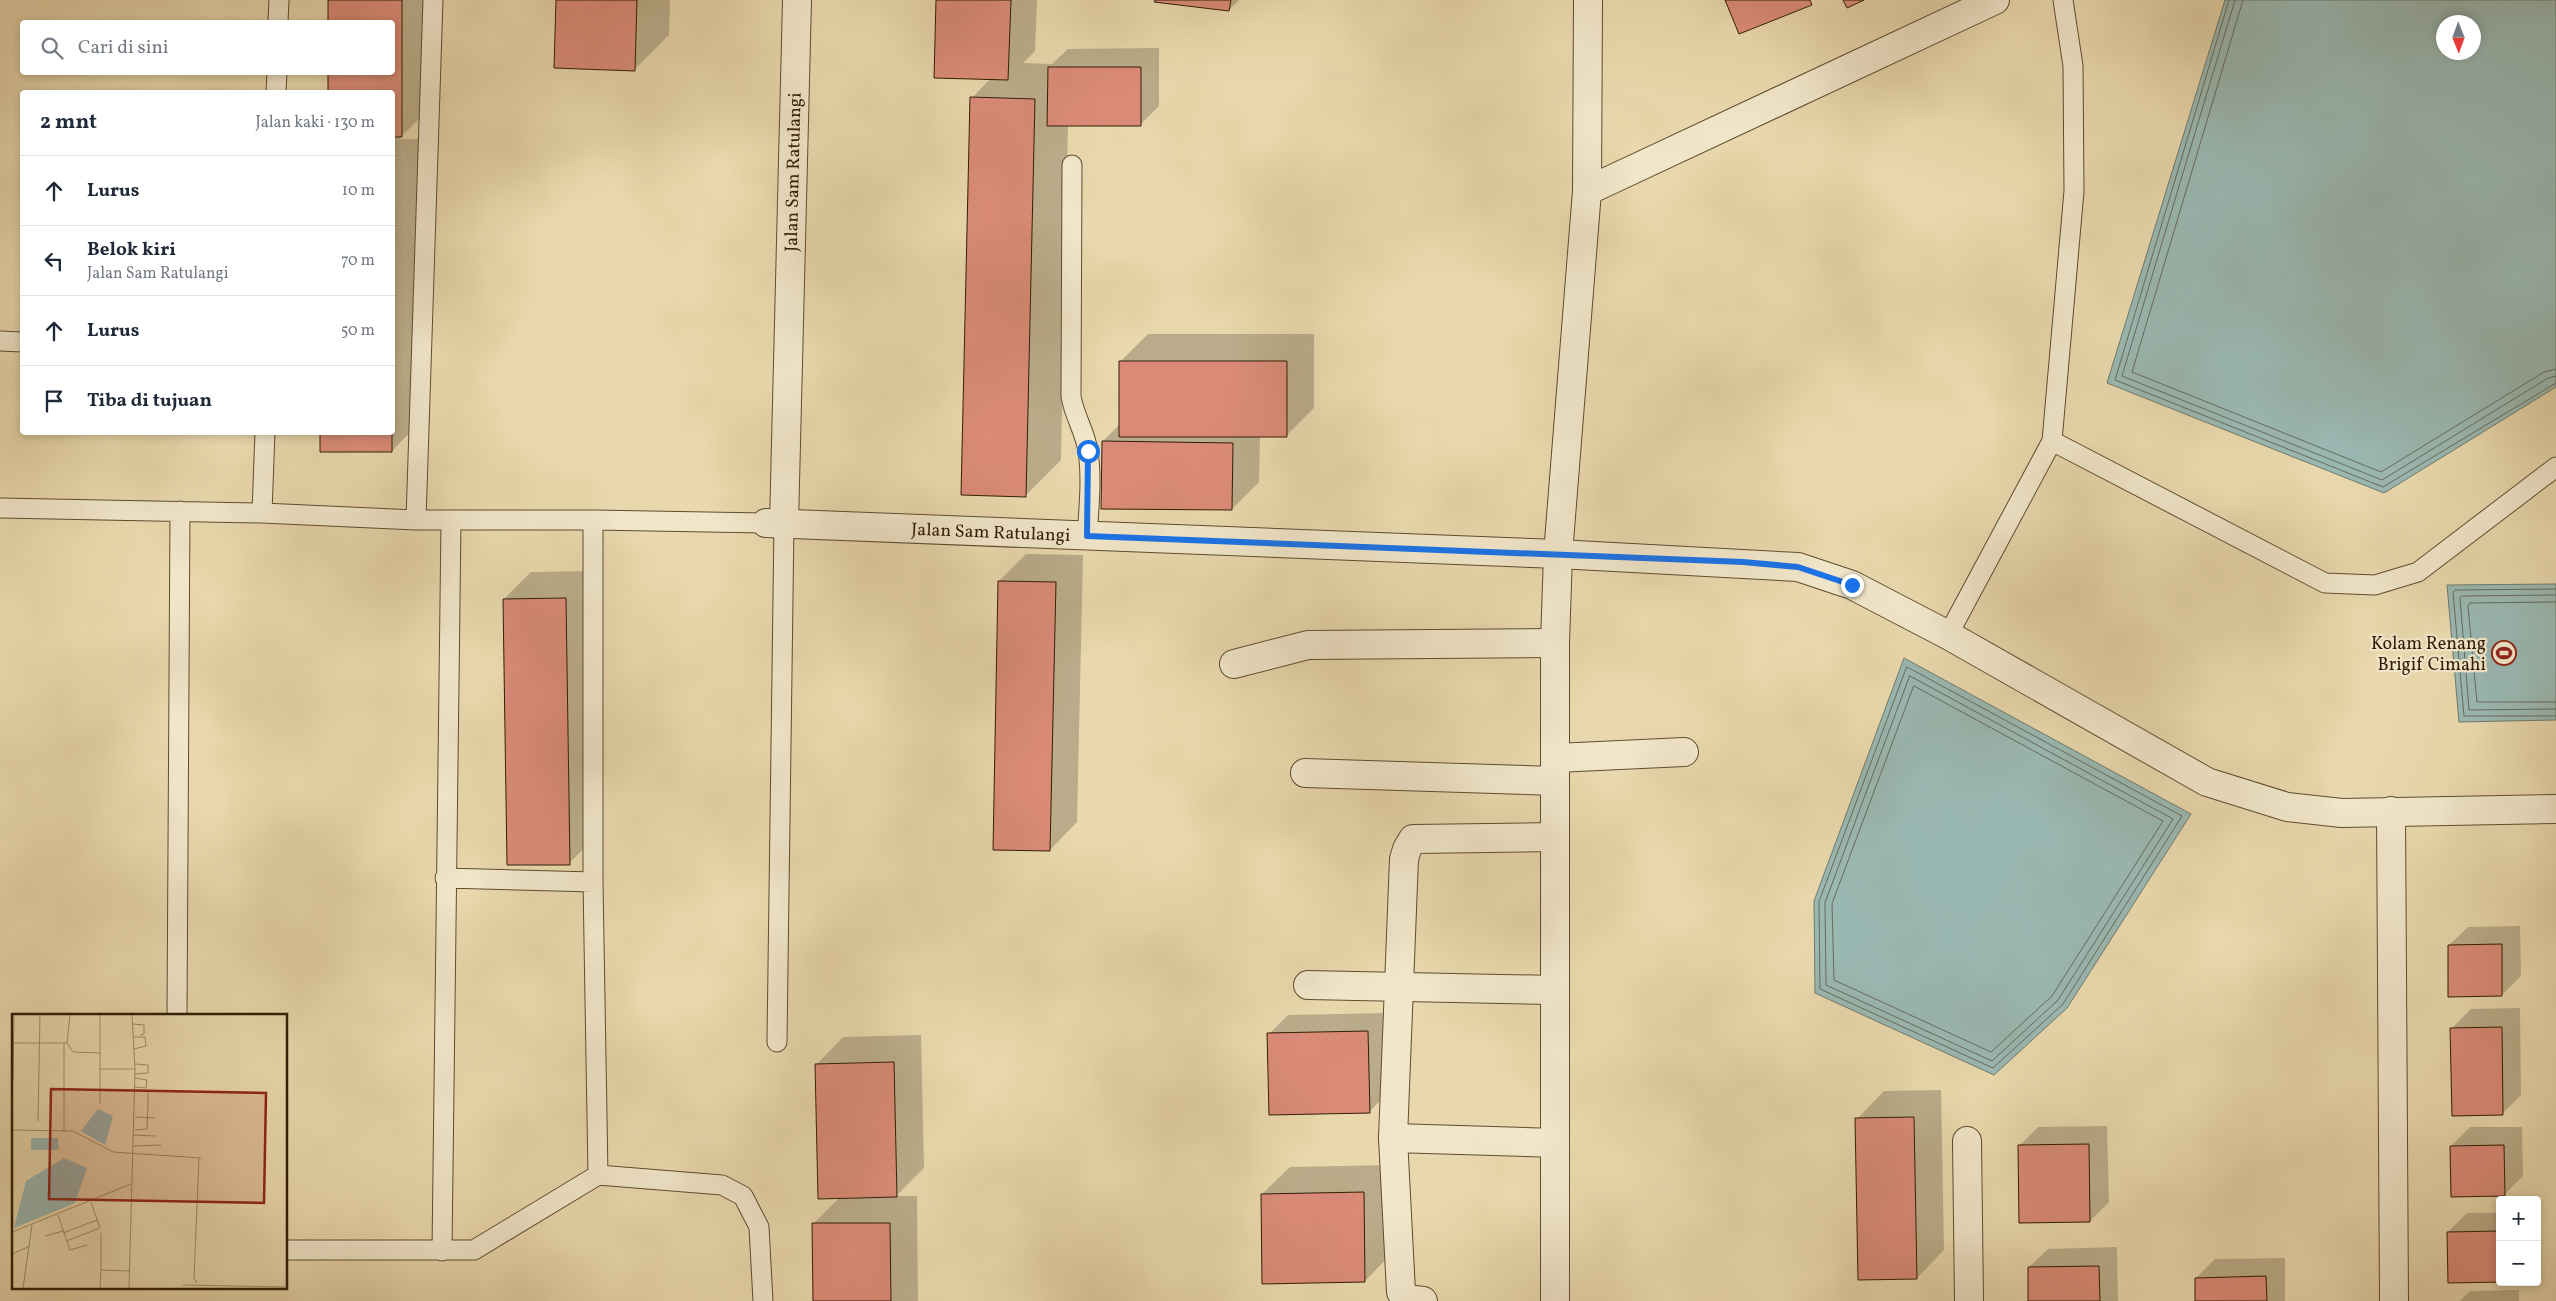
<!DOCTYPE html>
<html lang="id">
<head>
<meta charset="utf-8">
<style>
	body { margin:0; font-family:Vollkorn,serif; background:#f2f2f3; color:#1f2937 }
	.controls { position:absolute; right:15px; bottom:15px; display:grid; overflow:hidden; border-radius:5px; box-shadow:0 2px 8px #0003 }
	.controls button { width:45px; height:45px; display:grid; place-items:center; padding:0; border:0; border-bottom:1px solid #e0e1e3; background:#fff; color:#1f2937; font:25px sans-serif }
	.compass { position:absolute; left:2436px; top:15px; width:45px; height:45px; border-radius:50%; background:#fff; box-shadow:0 2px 8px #0003; rotate:179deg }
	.stop { position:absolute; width:15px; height:15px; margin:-11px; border:4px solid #1a73e8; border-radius:50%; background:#fff }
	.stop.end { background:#1a73e8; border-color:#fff; box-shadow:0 1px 5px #0008 }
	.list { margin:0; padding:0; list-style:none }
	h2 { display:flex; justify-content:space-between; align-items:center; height:65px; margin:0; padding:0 20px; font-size:21px }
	h2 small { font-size:16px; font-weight:400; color:#747a83 }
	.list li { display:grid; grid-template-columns:32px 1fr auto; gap:15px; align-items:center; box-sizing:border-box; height:70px; padding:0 20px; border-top:1px solid #e0e1e3 }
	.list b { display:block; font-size:19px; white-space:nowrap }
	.list p { margin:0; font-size:16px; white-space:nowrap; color:#747a83 }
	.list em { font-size:16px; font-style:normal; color:#747a83 }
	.icon { flex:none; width:28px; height:28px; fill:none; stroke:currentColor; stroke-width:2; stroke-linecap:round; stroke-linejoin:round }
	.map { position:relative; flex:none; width:2556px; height:1301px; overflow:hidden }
	.search { position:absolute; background:#fff; box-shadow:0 2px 8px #0003; left:20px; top:20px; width:375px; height:55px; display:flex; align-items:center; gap:12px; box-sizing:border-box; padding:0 18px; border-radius:5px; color:#747a83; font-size:19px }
	.panel { position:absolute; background:#fff; box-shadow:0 2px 8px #0003; left:20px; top:90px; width:375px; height:345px; border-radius:5px }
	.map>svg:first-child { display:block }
	.water { fill:#9ab8b2; stroke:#707a6d; fill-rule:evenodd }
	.shadow { fill:#0003 }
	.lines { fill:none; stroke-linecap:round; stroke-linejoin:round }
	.shore { stroke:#666a5c; stroke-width:1 }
	.building { fill:#da8b78; stroke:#311d05 }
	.service-casing { stroke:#5f4c2f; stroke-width:21 }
	.minor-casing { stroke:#5f4c2f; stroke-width:30 }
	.service { stroke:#f1e6ca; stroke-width:19 }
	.minor { stroke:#f1e6ca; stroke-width:28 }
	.route { stroke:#1a73e8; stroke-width:6 }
	.labels { text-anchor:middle; stroke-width:4.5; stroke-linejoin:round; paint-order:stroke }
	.street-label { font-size:18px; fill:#311d05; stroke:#f1e6ca }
	.poi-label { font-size:18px; fill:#311d05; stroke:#f1e6ca; text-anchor:end }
	.inset-road { fill:none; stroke:#9f8d6a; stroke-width:1 }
	.view { fill:#8f2418; fill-opacity:0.15; stroke:#8f2418; stroke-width:2.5 }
	.inset-edge { fill:none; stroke:#311d05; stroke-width:2.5 }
</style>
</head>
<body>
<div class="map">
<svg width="2556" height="1301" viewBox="0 0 2556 1301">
	<rect width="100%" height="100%" fill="#e9d8ad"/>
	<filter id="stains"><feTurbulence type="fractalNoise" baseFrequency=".004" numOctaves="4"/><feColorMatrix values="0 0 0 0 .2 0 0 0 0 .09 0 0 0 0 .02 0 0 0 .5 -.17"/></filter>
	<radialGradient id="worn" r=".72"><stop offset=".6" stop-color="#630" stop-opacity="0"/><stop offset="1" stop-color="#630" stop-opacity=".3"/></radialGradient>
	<path class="water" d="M2225,0H2556V387L2384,493L2107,383ZM2444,22H2474V52H2444Z
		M2556,584V720L2459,722L2447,585Z
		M1904,658L2191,814L2067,1008L1994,1075L1815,993L1814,901Z"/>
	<path class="shadow" d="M329,0H429V109L399,139H420L419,423L392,451L322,432H392V92H329V72H392V22H329Z
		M558,0H670L669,35L634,70Z
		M937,0H1037L1035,51L1023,63L1052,64L1068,49L1159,48V106L1140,125H1068L1061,460L1026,495L972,98L991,78Z
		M1156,0H1239L1229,10Z
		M1148,334H1314V408L1287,435H1260L1259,482L1232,509L1103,441L1120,424V362Z
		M1026,554L1083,555L1077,822L1050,850L999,581Z
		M593,571L597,836L569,863L504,599L531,572Z
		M2520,926L2521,976L2502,995L2449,945L2468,927Z
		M2520,1008L2521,1095L2503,1113L2452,1028L2471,1009Z
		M1386,1013L1388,1093L1369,1112L1269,1034L1288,1015Z
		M921,1035L924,1168L896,1196H917L918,1301H814L813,1224L840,1197L816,1065L843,1037Z
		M1941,1090L1944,1250L1917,1278L1857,1119L1884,1091Z
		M2107,1126L2109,1202L2090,1221L2019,1146L2038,1127Z
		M2470,1127H2522L2523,1176L2504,1195L2451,1146Z
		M1391,1165L1392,1253L1365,1281L1262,1194L1290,1167Z
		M2467,1213H2500V1281L2448,1232Z
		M2117,1247L2118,1301H2030L2029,1267L2048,1249Z
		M2285,1258V1301H2197L2196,1278L2215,1259Z
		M2519,1290V1301H2460L2470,1291Z"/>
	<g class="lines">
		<path class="shore" d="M2229,0L2115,380L2383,487L2556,383
			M2235,0L2122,376L2382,480L2548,378L2556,376
			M2243,0L2132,372L2381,472L2544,372L2556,369
			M2556,589L2455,590L2453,592L2464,716H2556
			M2556,595L2462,596L2460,598L2469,710L2556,709
			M2556,602L2470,603L2468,606L2477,702H2556
			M1907,667L2182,816L2063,1004L1993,1068L1820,989L1819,902Z
			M1910,676L2173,819L2058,1000L1992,1061L1826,985L1825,903Z
			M1914,686L2163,821L2052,996L1991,1052L1834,980L1832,904Z"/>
	</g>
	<path class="building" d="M328,0H402V137H392V92H328V72H392V22H328Z
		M556,0H637L635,71L554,68Z
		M936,0H1011L1008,80L934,78Z
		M1155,0H1231L1229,11L1154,2Z
		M1725,0H1810L1812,5L1739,34Z
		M1843,0H1864L1847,8Z
		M1048,67H1141V126H1047Z
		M970,97L1035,99L1026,497L961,495Z
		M1119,361H1287V437H1119Z
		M320,432H392V452H320Z
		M1102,441L1233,443L1232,510L1101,509Z
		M998,581L1056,582L1050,851L993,850Z
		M566,598L570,865H507L503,599Z
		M2502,944V996L2448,997V945Z
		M2502,1027L2503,1115L2452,1116L2450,1028Z
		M1368,1031L1370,1113L1269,1115L1267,1033Z
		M894,1062L897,1197L818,1199L815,1064Z
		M1914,1117L1917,1279L1858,1280L1855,1118Z
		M2089,1144L2090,1222L2019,1223L2018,1145Z
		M2504,1145L2505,1196L2451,1197L2450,1146Z
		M1364,1192L1365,1282L1262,1284L1261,1194Z
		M812,1223H890L891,1301H813Z
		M2500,1231V1282H2502L2448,1283L2447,1232Z
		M2099,1266L2100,1301H2028V1267Z
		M2266,1276L2267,1301H2195V1278Z"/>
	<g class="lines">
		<defs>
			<path id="service" d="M278,22L279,0
				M276,92L277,72
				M1072,165L1071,396C1074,416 1085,431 1088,451C1092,478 1089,508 1087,536
				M0,341L22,342
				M2052,441L2325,583L2375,585L2418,572L2556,467
				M0,508L262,513L416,520H593L766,523
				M262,513L265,432
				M416,520L433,0
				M593,520V882L598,1175L722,1185L743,1196L759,1227L763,1301
				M1948,635L2052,441L2074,191L2073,66L2063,0
				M445,878L593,882
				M177,1015L180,511
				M777,1042L784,524
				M286,1250H474L598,1175
				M442,1251L451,520"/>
			<g id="minor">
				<path d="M1587,191L1995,0"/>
				<path id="s1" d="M766,523L1558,554L1798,567L1852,585L1948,635L2207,782L2287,807L2342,813L2556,809"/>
				<path id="s2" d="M784,524L797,0"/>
				<path d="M1234,664L1308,645L1555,643"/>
				<path d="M1556,758L1684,752"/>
				<path d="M1305,773L1555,781"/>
				<path d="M2391,811L2394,1301"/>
				<path d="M1308,985L1555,990"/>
				<path d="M1393,1138L1555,1143"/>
				<path d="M1967,1141L1969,1301"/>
				<path d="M1423,1301L1406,1299L1401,1292L1393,1138L1404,859L1407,849L1413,839L1553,837"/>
				<path d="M1555,1301V643L1558,554L1587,191L1588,0"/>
			</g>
		</defs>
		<use href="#service" class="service-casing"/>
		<use href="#minor" class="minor-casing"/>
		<use href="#service" class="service"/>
		<use href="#minor" class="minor"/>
	</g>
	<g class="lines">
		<path class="route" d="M1088,451L1087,536L1743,562L1798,567L1852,585"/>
	</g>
	<defs>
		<symbol id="stadium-ring" viewBox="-11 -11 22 22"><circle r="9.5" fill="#f1e6ca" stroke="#8f2418" stroke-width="1.5"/><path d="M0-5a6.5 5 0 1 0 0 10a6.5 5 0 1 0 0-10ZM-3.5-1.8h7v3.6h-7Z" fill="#8f2418"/></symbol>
	</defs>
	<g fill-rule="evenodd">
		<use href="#stadium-ring" x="2490" y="639" width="28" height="28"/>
	</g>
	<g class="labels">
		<g class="street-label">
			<text dy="6" stroke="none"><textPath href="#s2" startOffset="352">Jalan Sam Ratulangi</textPath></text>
			<text dy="6" stroke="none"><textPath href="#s1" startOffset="225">Jalan Sam Ratulangi</textPath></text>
		</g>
		<g class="poi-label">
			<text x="2486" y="649">Kolam Renang<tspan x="2486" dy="21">Brigif Cimahi</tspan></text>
		</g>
	</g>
	<g transform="translate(12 1014)">
		<rect width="275" height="275" fill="#e9d8ad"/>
		<path d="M86,95L101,102L93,131L69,117ZM19,124H46L47,136H19ZM52,144L75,154L63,189L2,214L14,167Z" fill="#9ab8b2"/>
		<path class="inset-road" d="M88,1V55H123M121,10L132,11V20L128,21M121,23H133L134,32L122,35M0,29H55L58,1M55,29L61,38L88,39M123,50L136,51V59L123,60M0,67V118M1,67L2,1M123,73L134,74L135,66L123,64M88,90V55M123,103L143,104M26,107L28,1M0,116L61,117L101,138L189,144M123,116L135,115L136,91V77L123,76M52,117V29M122,121L143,122M122,132L149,131M46,201L58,236L75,231M0,218L119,170M51,219L85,206M89,219V256L117,257M33,222L51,217M54,227L88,214L79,188M0,240L18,232M185,269L182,264L187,144M171,271L275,273M11,274L20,211M88,274L89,256M117,274L123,55L120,1"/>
		<path class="view" d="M39,75L254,79L252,189L37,185Z"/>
		<rect width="275" height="275" class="inset-edge"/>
	</g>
	<rect width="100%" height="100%" filter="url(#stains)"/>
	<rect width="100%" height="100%" fill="url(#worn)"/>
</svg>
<div class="controls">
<button>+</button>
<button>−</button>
</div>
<svg class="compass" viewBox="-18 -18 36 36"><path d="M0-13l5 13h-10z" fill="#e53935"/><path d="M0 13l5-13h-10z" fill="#747a83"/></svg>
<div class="stop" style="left:1088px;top:451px"></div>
<div class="stop end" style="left:1852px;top:585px"></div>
<div class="search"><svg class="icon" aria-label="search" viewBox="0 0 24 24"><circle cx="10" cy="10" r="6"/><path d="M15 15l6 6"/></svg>Cari di sini</div>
<section class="panel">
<h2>2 mnt<small>Jalan kaki · 130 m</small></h2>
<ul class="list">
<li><svg class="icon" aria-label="ahead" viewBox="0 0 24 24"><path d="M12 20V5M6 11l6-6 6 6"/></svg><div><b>Lurus</b></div><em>10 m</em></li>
<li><svg class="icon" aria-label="left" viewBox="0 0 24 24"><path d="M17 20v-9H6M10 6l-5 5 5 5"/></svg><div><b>Belok kiri</b><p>Jalan Sam Ratulangi</p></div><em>70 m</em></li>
<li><svg class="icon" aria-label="ahead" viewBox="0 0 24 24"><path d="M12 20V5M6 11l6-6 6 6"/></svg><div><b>Lurus</b></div><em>50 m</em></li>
<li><svg class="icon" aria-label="arrive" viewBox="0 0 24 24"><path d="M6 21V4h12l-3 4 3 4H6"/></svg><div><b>Tiba di tujuan</b></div></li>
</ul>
</section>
</div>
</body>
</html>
